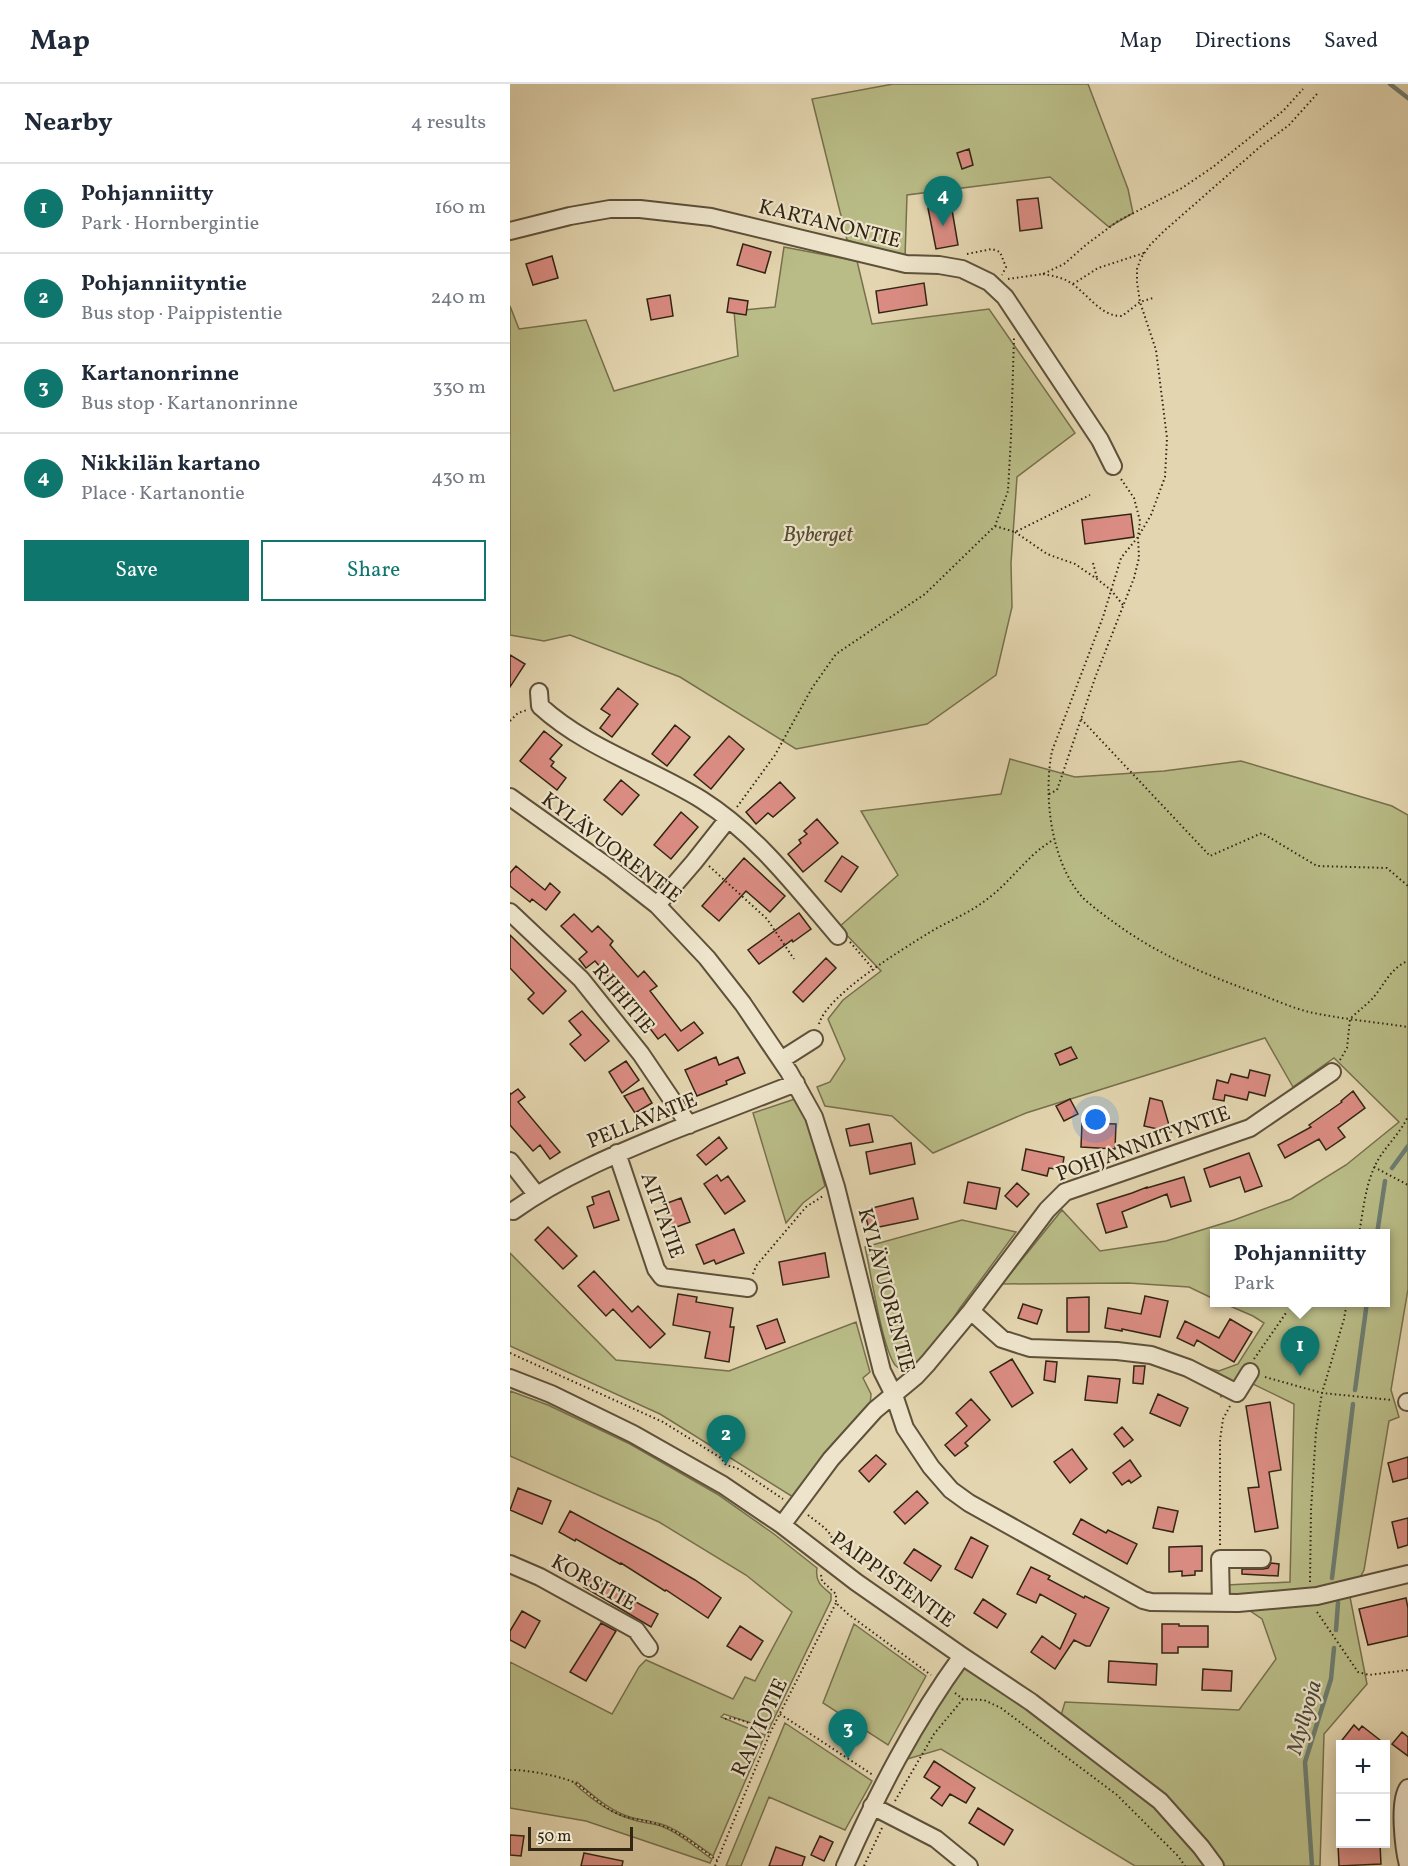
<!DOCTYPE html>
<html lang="en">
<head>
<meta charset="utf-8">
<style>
	body { margin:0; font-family:Vollkorn,serif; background:#f2f2f3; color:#1f2937 }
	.controls { position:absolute; right:18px; bottom:18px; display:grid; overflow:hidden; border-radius:0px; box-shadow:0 3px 15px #0003 }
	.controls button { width:54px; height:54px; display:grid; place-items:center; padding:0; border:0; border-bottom:2px solid #e0e1e3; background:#fff; color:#1f2937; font:30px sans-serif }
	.scale { position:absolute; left:18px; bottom:15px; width:105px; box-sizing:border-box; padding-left:6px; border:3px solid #322513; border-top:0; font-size:16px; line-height:21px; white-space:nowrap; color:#322513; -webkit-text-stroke:4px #ede4cb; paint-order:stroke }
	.you { position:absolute; left:586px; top:1036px; width:21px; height:21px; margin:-15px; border:4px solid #fff; border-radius:50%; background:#1a73e8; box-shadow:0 0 0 9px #1a73e833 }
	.badge { display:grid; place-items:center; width:39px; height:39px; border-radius:50%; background:#0f766e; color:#fff; font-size:20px; font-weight:700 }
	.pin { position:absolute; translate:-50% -50px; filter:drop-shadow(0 2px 3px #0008) }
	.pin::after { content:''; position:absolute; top:32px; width:21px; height:18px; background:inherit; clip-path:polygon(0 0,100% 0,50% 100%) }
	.popup { position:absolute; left:700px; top:1145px; width:180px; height:78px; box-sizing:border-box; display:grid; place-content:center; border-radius:0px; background:#fff; filter:drop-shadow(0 2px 4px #0005); font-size:20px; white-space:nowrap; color:#747a83 }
	.popup b { font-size:22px; color:#1f2937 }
	.popup::after { content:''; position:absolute; left:50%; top:100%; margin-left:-12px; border:12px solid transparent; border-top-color:#fff }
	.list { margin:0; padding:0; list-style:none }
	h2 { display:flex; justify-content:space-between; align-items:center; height:78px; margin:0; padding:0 24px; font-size:26px }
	h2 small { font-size:20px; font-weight:400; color:#747a83 }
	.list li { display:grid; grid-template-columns:39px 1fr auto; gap:18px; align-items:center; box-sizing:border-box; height:90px; padding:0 24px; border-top:2px solid #e0e1e3 }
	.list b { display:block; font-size:22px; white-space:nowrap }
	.list p { margin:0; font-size:20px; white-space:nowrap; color:#747a83 }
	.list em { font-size:20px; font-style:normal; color:#747a83 }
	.actions { display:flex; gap:12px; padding:18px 24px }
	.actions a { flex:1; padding:14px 0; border:2px solid #0f766e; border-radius:0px; text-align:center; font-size:21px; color:#0f766e }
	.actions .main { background:#0f766e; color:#fff }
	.map { position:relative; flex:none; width:898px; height:1782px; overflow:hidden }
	header { display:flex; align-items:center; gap:36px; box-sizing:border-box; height:84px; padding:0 30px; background:#fff; border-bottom:2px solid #e0e1e3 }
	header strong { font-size:28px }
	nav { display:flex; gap:33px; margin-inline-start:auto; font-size:21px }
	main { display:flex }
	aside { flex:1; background:#fff }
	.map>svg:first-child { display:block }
	.green { fill:#b9bc87; stroke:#76704d; stroke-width:1.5 }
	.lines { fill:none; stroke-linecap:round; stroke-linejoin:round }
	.stream { stroke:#6d7d71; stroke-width:4.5 }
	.building { fill:#da8c82; stroke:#322513; stroke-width:1.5 }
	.minor-casing { stroke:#5e513a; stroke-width:20 }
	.path { stroke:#322513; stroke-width:2; stroke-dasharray:1.5 3; stroke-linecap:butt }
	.minor { stroke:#ede4cb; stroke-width:16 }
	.labels { text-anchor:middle; stroke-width:4.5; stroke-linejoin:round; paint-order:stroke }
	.street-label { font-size:21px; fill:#322513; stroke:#ede4cb }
	.park-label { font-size:21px; font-style:italic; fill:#544b30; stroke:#ede4cb }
	.water-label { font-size:22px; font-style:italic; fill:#4b4a3a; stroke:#ede4cb }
</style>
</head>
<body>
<header>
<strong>Map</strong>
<nav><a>Map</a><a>Directions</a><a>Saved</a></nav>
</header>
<main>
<aside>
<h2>Nearby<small>4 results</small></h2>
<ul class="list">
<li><span class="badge">1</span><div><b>Pohjanniitty</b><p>Park · Hornbergintie</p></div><em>160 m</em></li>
<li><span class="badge">2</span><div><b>Pohjanniityntie</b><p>Bus stop · Paippistentie</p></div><em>240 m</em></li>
<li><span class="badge">3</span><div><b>Kartanonrinne</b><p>Bus stop · Kartanonrinne</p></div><em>330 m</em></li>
<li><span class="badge">4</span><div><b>Nikkilän kartano</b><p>Place · Kartanontie</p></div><em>430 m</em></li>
</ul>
<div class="actions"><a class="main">Save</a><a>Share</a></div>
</aside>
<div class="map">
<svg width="898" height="1782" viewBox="0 0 898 1782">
	<rect width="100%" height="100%" fill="#e3d5af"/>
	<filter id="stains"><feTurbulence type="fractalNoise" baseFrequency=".00333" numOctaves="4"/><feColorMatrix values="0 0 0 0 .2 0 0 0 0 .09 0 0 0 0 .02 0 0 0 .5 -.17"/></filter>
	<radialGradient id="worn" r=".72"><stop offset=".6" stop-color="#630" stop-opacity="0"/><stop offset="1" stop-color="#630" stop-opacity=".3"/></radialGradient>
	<path class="green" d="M383,0H578L618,105L623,129L599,143L540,93L397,111L395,174L337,156L302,15Z
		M274,163L347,177L362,240L479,225L565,349L507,393L501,479L502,523L486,591L417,640L286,665L170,593L60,551L34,557L0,551V222L9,245L76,236L104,307L228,272L224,227L265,223Z
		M500,675L565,693L654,687L731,677L882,722L898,731V1205L881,1306L889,1333L879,1337L854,1486L840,1513L857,1600L814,1650L810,1782H625L431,1665L384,1679L452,1572L549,1638L555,1618L729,1626L766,1575L752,1535L728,1519H711L716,1501L780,1498L784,1320L739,1298L711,1313L709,1306L698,1300L695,1283L709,1287L728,1280L754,1239L743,1232L713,1219L876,1218V1150H704V1215L679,1203L618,1199L492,1200L552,1126L590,1167L656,1157L724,1136L781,1115L836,1081L889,1038L824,974L783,1003L755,954L516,1029L423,1069L382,1032L315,1022L307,1003L320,998L335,975L318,935L333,916L371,887L329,843L388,791L351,727L491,710Z
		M285,1015L297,1035L315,1102L293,1119L276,1139L243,1029Z
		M452,1136L506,1148L450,1224L416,1276L397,1287C392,1286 389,1285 385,1281C372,1263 361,1189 355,1163Z
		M0,1169L106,1276L219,1287L346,1238L360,1288L353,1294L361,1310L360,1323L283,1413L150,1330L0,1262Z
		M0,1307L38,1321L120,1360L207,1410L264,1450L307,1484C305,1498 311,1502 321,1510V1516L259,1645L214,1630L211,1633L255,1651L203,1772C187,1761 170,1746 151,1740C142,1737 132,1736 123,1734C101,1728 85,1713 67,1698L65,1700C82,1716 101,1730 124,1736C133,1739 142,1739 151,1742C170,1749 186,1764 202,1775L200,1779L76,1737L0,1724V1578L102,1630L129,1583L136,1576L223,1615L235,1593L245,1597L282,1528L236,1491L149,1438L0,1372Z
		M344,1540L416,1592L378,1661L313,1619Z
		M275,1639L362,1697L335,1746L259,1713L231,1782H216Z"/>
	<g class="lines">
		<path class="stream" d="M880,0L898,14
			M882,1084L898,1062
			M867,1150L875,1097
			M845,1306L857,1218
			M822,1494L843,1320
			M826,1546L828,1519
			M802,1782L795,1678L821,1595L824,1564"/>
	</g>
	<path class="building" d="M459,65L463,81L452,85L447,69Z
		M528,114L532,144L510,147L507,116Z
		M441,120L448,161L426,165L418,124Z
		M233,160L261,168L255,189L227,181Z
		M42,172L48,194L23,201L16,180Z
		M414,199L417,221L369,229L366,207Z
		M160,211L163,232L141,236L137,215Z
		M219,214L238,217L236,231L217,228Z
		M621,430L624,453L575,460L572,436Z
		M0,571L15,580L0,603Z
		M108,604L128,620L102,653L90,644L100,631L91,625Z
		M165,641L180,653L157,682L142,670Z
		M34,647L52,661L40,675L44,678L41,682L56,694L47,706L10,677Z
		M219,652L234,665L201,705L184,691Z
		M111,696L129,711L112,731L94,716Z
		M270,698L285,714L263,733L258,729L246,740L236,728Z
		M171,728L188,743L161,775L144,761Z
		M307,735L328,759L293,788L278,770L291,759L289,756L297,750L294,747Z
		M332,772L348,783L331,808L315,797Z
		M234,774L275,812L260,828L236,807L209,837L192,822Z
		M6,782L35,806L40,799L50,808L36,826L22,815L20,818L0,802V789Z
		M289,829L301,845L283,858L282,856L249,880L238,866Z
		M64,830L82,848L88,842L103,857L100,861L128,893L134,887L147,902L140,907L171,947L184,938L193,949L168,967L155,950L148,955L132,934L133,933L85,877L76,884L69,875L77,868L51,842Z
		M0,851L56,907L33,930L18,915L24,909L0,884Z
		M316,874L326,884L293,918L283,908Z
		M72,927L99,957L75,977L60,960L71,951L59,937Z
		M561,963L567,974L550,981L545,970Z
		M206,973L209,981L228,973L235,989L216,997L217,1000L187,1012L175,986Z
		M116,977L129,996L112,1009L99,988Z
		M740,986L760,991L755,1012L739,1008L737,1016L715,1011L714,1017L703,1015L707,996L718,999L721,990L738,994Z
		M133,1004L142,1019L125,1029L114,1012Z
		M8,1005L15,1013L8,1018L50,1068L40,1075L30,1061L23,1067L0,1041V1009L1,1010Z
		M843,1007L855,1024L828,1044L835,1053L816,1066L809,1055L775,1074L768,1061L801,1043L799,1041L832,1018L831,1017Z
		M640,1014L652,1017L661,1048L634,1042Z
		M560,1015L568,1030L554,1037L546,1022Z
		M572,1039L606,1040L605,1065L571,1063Z
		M359,1040L363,1058L340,1062L336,1045Z
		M209,1053L217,1064L196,1081L187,1071Z
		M401,1059L405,1080L360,1090L356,1068Z
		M516,1065L554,1073L552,1086L539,1084L537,1092L512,1086Z
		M739,1069L752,1102L735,1108L730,1093L700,1103L694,1085Z
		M207,1091L211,1097L218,1092L235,1117L215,1130L194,1100Z
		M674,1093L681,1117L661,1123L657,1110L612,1128L617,1143L596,1149L587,1120L622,1109L637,1103V1104Z
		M458,1098L490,1104L486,1125L454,1119Z
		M507,1099L519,1110L507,1123L495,1112Z
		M99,1107L109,1136L84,1144L77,1123L84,1120L82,1113Z
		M171,1114L180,1138L161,1145L152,1121Z
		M403,1114L408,1135L359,1145L354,1126Z
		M38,1143L67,1172L53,1185L25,1156Z
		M224,1145L234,1169L206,1180L204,1176L194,1180L186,1161Z
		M315,1169L319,1193L273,1201L269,1178Z
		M84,1187L122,1228L128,1222L155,1250L140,1264L103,1225L96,1232L68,1202Z
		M168,1210L187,1213L186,1218L223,1224L220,1243H224L219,1278L195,1274L200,1248L163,1241Z
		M635,1212L658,1217L650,1253L612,1245V1247L595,1244L598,1224L631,1230Z
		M579,1213V1248H557V1214Z
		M513,1220L532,1226L527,1240L508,1234Z
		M267,1235L275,1258L256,1265L247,1242Z
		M720,1235L742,1248L724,1278L687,1256L684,1262L667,1254L675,1237L709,1254Z
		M502,1275L523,1309L502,1323L480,1288Z
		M536,1277L547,1278L545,1298L534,1296Z
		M624,1282H635L633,1300L623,1299Z
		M578,1292L610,1295L607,1319L575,1316Z
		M648,1310L678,1324L670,1342L640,1329Z
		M461,1315L480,1336L455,1359L458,1362L445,1372L435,1361L457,1342L446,1329Z
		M760,1318L771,1386L759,1388L768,1444L745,1448L738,1404L749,1403L736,1322Z
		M612,1343L623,1356L614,1363L604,1350Z
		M562,1365L577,1385L560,1399L544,1378Z
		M366,1371L376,1380L359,1398L349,1387Z
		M898,1373V1394L883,1398L878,1379Z
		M620,1376L631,1392L621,1399L619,1396L612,1401L603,1389Z
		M8,1404L41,1417L32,1440L0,1426Z
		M407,1407L418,1419L395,1440L384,1428Z
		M648,1423L668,1427L663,1448L643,1444Z
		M60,1427L140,1470L185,1496L211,1514L198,1534L156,1506L155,1507L111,1479L110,1480L66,1455L65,1457L49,1448Z
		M898,1434V1461L888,1464L882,1438Z
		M571,1435L596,1449L598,1446L627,1460L617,1480L563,1450Z
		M461,1453L478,1462L462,1494L445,1485Z
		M692,1462V1487H685V1491L672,1492V1487L659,1488V1463Z
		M404,1465L431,1482L421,1497L394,1479Z
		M761,1479L769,1480L768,1492L732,1490V1485H753L758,1484Z
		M521,1483L540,1492L538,1495L574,1514L575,1512L599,1524L580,1562H576L564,1556L545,1585L521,1568L532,1552L550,1565L566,1530L530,1510L526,1519L507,1510Z
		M80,1493L148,1530L141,1543L74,1503Z
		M896,1514L898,1524V1552L858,1561L849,1525Z
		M473,1515L496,1530L487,1544L464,1529Z
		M12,1527L30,1537L15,1564L0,1556V1547Z
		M91,1539L106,1547L76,1597L60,1588Z
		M652,1540H669V1542H698V1563H668V1569H652Z
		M230,1542L253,1557L241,1576L217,1562Z
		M599,1577L647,1580L646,1601L598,1598Z
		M693,1585L722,1587L721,1607L692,1606Z
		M844,1641L849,1646L852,1642L875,1660H829Z
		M892,1648L898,1653V1672L882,1660Z
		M424,1677L465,1704L456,1719L440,1710L432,1722L421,1714L430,1703L414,1693Z
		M468,1724L503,1746L494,1761L459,1739Z
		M0,1751L14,1752L11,1772L0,1771Z
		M310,1752L323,1758L314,1777L301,1771Z
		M828,1760H854L855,1762L870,1761L871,1780L829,1782Z
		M266,1763L295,1773L292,1782H259Z
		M74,1769L113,1777L112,1782H71Z"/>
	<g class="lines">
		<defs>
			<path id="minor" d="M0,147L60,132L100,125H130L201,133L396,180L429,181L452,185L479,198L495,213L590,356L603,382
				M29,608L30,622C77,665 139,683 192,716C247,751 286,803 328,852
				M0,713L101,785L147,821L197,874L233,920L279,988L304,1033L326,1103L372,1287L384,1311L395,1344L421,1383L441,1406L459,1419L633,1516L641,1518L728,1519L807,1512L898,1490
				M147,821L184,778L218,735
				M0,828L71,895L131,970L179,1041
				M271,976L304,955
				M107,1069L146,1185L152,1193L238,1204
				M0,1077L26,1110
				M3,1127C52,1092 106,1070 162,1047C203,1031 244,1015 286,999
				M461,1227L492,1255L520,1264L607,1267L641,1271L678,1284L727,1309L740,1288
				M0,1294L41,1310L123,1350L213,1401L272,1441L346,1498L452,1572L521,1618L650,1717L691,1763L705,1782
				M897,1318H898
				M272,1441L321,1375L365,1326L406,1292L418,1279L461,1227L537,1126L555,1108L740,1044L822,988
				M0,1480L30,1493L126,1546L139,1564
				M711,1519L710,1475H752
				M898,1704C888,1718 894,1765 898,1781
				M362,1722L426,1755L459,1782
				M335,1782C368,1708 404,1638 452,1572"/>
		</defs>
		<use href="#minor" class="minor-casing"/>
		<path class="path" d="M807,10L779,41L751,62L654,147L640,161L631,174L627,185V198L630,218L646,266L657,354L655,393L641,431L628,453L611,474L593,533L542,667C533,712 541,779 573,814C582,822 592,830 602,837C648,871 698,892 752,911C767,917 783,924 799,928C831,935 865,938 898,943
			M457,170L482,165L490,168L496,183L492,191
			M533,190C543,192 552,193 561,199C578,210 591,233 612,232L630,218L643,214
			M498,195L533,190L554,180L577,160L608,137L672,104L703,83L773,27L793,5
			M563,200L588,184L634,169
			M485,442L505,448L580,411
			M505,448L537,470L565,480L587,495L601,506L613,521
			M583,479L587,494
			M571,635L700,772L752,749L807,782L877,784L898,802
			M0,637L8,629L17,626
			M539,710L547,706L585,594L624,494L629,474L628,453L630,437L624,414L611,395
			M227,723L265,671L302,604L326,570L415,510L485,442L498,407L501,353L504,253
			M199,782L257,835L284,875
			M340,858L364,886
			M309,940C317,911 390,867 417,850C436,838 458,830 476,816C494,803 507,786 522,772C529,765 537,760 544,755
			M830,976L837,964L840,935C847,928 855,922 862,915C873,903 881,883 898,877
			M864,1083L898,1101
			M849,1150C853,1128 855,1104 864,1084C871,1066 890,1051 898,1032
			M243,1190L246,1182L296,1123L313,1112
			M0,1269L153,1338L211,1374L216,1381L227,1384L273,1415
			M744,1275L776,1229
			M755,1293L812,1309L882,1316
			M298,1431C309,1440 323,1447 324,1462
			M710,1461V1356L713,1335L720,1322
			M311,1491L312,1497L326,1510V1519L338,1530L421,1591
			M800,1498L801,1426L806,1347L812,1309L834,1235L837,1218
			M807,1528L848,1588L859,1591L898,1586
			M445,1609L453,1615L474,1616L491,1624L607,1711L668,1772L675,1782
			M270,1630L363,1691
			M215,1635C228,1631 248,1644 260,1649
			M0,1686C13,1685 57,1693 67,1700C81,1710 92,1723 108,1730C122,1736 138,1736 153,1742C172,1749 190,1765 207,1776
			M385,1717L424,1650L453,1615
			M205,1782L260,1649L326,1519
			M354,1782L372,1744"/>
		<use href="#minor" class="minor"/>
	</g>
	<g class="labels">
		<g class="street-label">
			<text transform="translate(320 139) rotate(14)" y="7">KARTANONTIE</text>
			<text transform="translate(102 763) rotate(37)" y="7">KYLÄVUORENTIE</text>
			<text transform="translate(114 914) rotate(50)" y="7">RIIHITIE</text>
			<text transform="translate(132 1036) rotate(-22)" y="7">PELLAVATIE</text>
			<text transform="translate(633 1059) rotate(-20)" y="7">POHJANNIITYNTIE</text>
			<text transform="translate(153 1131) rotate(70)" y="7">AITTATIE</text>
			<text transform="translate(377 1206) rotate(75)" y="7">KYLÄVUORENTIE</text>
			<text transform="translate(383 1495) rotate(36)" y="7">PAIPPISTENTIE</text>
			<text transform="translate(84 1498) rotate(29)" y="7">KORSITIE</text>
			<text transform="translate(249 1643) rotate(-65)" y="7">RAIVIOTIE</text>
		</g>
		<g class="park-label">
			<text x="308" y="457">Byberget</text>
		</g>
		<g class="water-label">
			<text transform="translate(793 1633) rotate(-74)" y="8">Myllyoja</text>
		</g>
	</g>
	<rect width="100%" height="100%" filter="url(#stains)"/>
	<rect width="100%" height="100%" fill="url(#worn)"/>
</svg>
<div class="controls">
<button>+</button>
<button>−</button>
</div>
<div class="scale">50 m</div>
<div class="you"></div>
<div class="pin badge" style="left:790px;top:1292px">1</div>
<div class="popup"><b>Pohjanniitty</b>Park</div>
<div class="pin badge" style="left:216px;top:1381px">2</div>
<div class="pin badge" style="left:338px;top:1675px">3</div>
<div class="pin badge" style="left:433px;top:142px">4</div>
</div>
</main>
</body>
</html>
